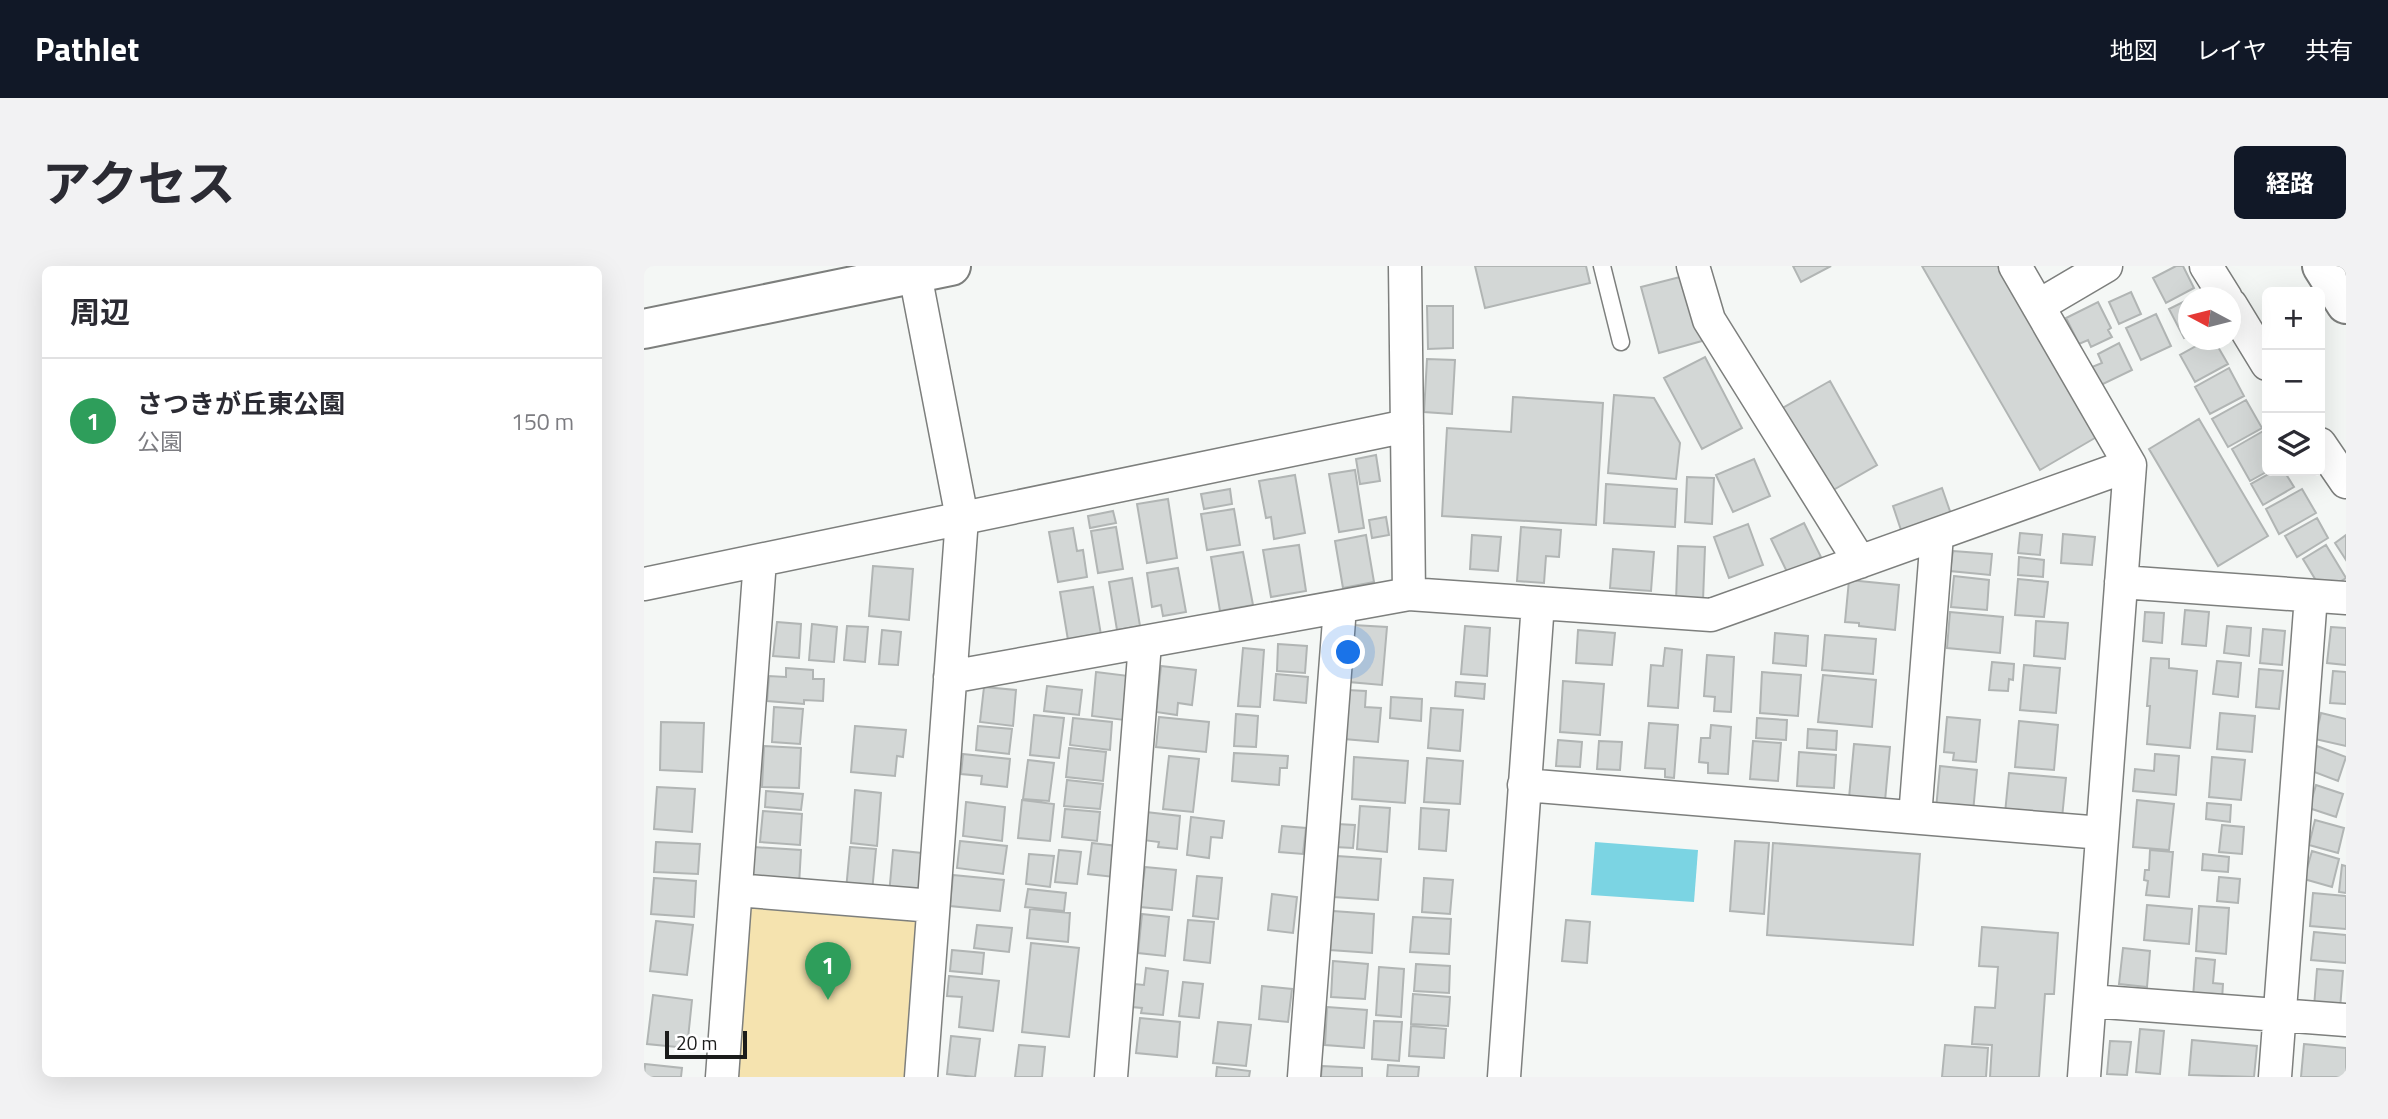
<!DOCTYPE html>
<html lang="ja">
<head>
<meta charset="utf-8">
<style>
	body { margin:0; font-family:"Titillium Web","Noto Sans JP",sans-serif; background:#f2f2f3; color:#2b2b33 }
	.controls { position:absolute; right:21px; top:21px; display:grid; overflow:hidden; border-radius:10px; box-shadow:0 7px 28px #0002 }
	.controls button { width:63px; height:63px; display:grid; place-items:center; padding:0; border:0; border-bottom:2px solid #e1e1e2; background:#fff; color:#2b2b33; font:35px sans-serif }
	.compass { position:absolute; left:1534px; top:21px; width:63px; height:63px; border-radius:50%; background:#fff; box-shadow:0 7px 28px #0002; rotate:277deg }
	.scale { position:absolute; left:21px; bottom:18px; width:82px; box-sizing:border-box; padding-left:7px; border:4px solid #1b1c1b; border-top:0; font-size:19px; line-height:24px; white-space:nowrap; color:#1b1c1b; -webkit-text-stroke:5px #fff; paint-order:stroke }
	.you { position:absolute; left:705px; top:387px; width:24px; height:24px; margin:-18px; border:5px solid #fff; border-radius:50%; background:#1a73e8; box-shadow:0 0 0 10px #1a73e833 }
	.badge { display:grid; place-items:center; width:46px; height:46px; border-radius:50%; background:#111827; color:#fff; font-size:23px; font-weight:700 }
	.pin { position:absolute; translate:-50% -58px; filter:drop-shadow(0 2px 4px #0008) }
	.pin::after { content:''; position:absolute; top:37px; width:24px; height:21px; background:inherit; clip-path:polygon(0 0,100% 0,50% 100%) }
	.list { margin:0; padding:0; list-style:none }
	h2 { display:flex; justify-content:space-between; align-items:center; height:91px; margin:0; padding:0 28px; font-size:30px }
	h2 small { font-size:23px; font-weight:400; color:#7c7c81 }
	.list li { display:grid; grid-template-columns:46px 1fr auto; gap:21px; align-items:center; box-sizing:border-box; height:126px; padding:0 28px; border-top:2px solid #e1e1e2 }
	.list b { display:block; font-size:26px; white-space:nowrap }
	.list p { margin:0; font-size:23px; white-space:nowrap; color:#7c7c81 }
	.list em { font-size:23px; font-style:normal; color:#7c7c81 }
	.icon { flex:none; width:38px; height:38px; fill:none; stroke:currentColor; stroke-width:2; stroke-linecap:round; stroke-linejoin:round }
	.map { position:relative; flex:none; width:1702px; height:811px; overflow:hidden; border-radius:10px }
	header { display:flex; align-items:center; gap:42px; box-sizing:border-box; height:98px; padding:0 35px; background:#111827; color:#fff }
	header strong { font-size:33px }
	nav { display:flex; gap:38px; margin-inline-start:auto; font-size:24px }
	.intro { display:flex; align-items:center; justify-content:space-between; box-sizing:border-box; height:168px; padding:0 42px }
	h1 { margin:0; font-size:49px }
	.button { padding:18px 32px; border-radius:10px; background:#111827; color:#fff; font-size:24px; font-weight:700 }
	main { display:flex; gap:42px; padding:0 42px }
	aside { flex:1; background:#fff; border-radius:10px; box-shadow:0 7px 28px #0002 }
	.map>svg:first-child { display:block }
	.green { fill:#f5e3af }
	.water { fill:#7bd4e3 }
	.building { fill:#d3d7d6; stroke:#b1b5b4; stroke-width:2 }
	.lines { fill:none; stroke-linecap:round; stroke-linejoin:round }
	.lane-casing { stroke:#7d7f7d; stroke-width:19 }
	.street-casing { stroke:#7d7f7d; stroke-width:35 }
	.secondary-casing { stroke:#7d7f7d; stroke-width:42 }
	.highway-casing { stroke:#7d7f7d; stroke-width:42 }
	.lane { stroke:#fff; stroke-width:16 }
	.street { stroke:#fff; stroke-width:32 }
	.secondary { stroke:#fff; stroke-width:38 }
	.highway { stroke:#fff; stroke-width:38 }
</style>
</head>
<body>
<header>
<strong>Pathlet</strong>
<nav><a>地図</a><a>レイヤ</a><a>共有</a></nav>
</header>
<div class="intro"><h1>アクセス</h1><a class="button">経路</a></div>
<main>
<aside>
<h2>周辺<small></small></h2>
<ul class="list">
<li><span class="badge" style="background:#2e9e5b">1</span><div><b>さつきが丘東公園</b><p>公園</p></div><em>150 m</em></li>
</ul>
</aside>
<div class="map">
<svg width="1702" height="811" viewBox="0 0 1702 811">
	<rect width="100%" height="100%" fill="#f4f7f5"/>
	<path class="green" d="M104,638L268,644L279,657L266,811H90Z"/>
	<path class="water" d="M951,576L1054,584L1050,636L947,629Z"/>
	<path class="building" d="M831,0H942L946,17L841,42Z
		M1149,0H1187L1157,16Z
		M1278,0H1358L1456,169L1396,204Z
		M1532,0H1539L1550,22L1522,37L1509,12Z
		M1040,10L1058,75L1015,87L997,21Z
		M1487,26L1497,48L1475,58L1465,36Z
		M1545,33V70L1540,72L1525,43Z
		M1454,36L1467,62L1464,64L1468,71L1447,81L1444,74L1435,78L1422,52Z
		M783,40H809V82L784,83Z
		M1512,48L1527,80L1497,94L1482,62Z
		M1563,74H1570L1584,98L1551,116L1536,89Z
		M1475,77L1488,104L1457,119L1448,101L1458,97L1454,88Z
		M1061,91L1098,162L1058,183L1020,112Z
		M783,93L811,94L808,148L780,146Z
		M1585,102L1600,130L1566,148L1551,121Z
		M1186,115L1233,199L1184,227L1137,143Z
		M970,129L1010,132L1036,177L1032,213L964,207Z
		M869,131L959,137L952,259L798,250L803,162L867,166Z
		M1602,134L1618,162L1584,181L1568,153Z
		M1555,153L1624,270L1574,300L1505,183Z
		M1621,164L1623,167L1624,205L1606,215L1588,183Z
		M732,189L736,215L716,218L712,193Z
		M1110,193L1126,230L1089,246L1072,209Z
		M711,204L720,262L695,266L685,208Z
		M1630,205H1640L1650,221L1619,239L1607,218Z
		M651,209L661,267L630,273L627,251L622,252L615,215Z
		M1043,211L1070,212L1068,258L1041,256Z
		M962,218L1033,223L1031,261L960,257Z
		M1298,222L1308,251L1259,270L1249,240Z
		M586,223L588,238L560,243L557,228Z
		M1658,223L1672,247L1635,268L1622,243Z
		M524,233L533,292L503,297L493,238Z
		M590,243L596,279L563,284L557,248Z
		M469,245L472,257L446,262L444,250Z
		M742,251L745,269L728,272L725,254Z
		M1673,252L1684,272L1653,291L1641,270Z
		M1160,257L1177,291L1144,308L1127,273Z
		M1104,258L1119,299L1085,312L1070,271Z
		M472,261L479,303L454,307L447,265Z
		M877,261L917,264L915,291L902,290L900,317L873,315Z
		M429,262L433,285L439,284L443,311L414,316L405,266Z
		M1376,267L1398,269L1396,289L1374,287Z
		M1419,268L1451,271L1448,299L1417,297Z
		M722,269L730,316L699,322L691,275Z
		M828,269L857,271L854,305L826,303Z
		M1702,269V294L1691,277Z
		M655,279L662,325L627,331L619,284Z
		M1682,279L1702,312L1679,326L1659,293Z
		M1034,280L1061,281L1059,335L1032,334Z
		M969,283L1010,286L1007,325L966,322Z
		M1309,285L1348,288L1346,309L1306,305Z
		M599,286L609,339L576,345L567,291Z
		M1375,291L1400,294L1399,311L1374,309Z
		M229,300L269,303L265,354L225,350Z
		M534,302L542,346L519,350L517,339L508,341L503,307Z
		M1310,310L1345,314L1343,344L1307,341Z
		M488,312L496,360L473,364L465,316Z
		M1374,313L1404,316L1400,351L1371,349Z
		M1205,314L1255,319L1251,364L1215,360V357L1201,356Z
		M449,321L457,369L424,374L416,326Z
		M1541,344L1565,346L1562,380L1538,378Z
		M1306,346L1359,351L1356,387L1303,382Z
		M1501,346L1520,347L1518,377L1499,375Z
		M1392,355L1424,357L1421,393L1390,390Z
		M133,356L157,358L155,392L129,390Z
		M168,358L193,361L190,396L165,394Z
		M709,359L743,361L738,419L705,416Z
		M203,360L224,361L221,396L200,394Z
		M821,360L846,362L843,410L817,408Z
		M1583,360L1607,362L1605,390L1580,387Z
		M1687,361L1702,362V399L1683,397Z
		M1619,363L1641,365L1638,399L1616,397Z
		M238,364L257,366L254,399L235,398Z
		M934,364L971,367L968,399L932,397Z
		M1131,367L1164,370L1162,400L1129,397Z
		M1181,369L1232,373L1229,408L1178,404Z
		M634,378L663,380L661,407L633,405Z
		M599,382L620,384L616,441L594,440Z
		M1021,382L1038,384L1034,442L1004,440L1007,399L1019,400Z
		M1063,389L1090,391L1087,446L1070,445L1071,431L1060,430Z
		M1507,392L1525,393V402L1553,405L1546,482L1503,478L1506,440H1503Z
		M1573,395L1597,397L1594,431L1569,428Z
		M1348,396L1370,398L1369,414L1365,413L1364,425L1345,424Z
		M1380,399L1416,402L1412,447L1376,444Z
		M517,400L552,404L548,439L534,437L533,449L512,446Z
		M142,402L169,404V413H180L179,435L160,434V438L123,435L125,410L142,411Z
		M1615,403L1639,405L1635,443L1612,441Z
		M1689,405L1702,406V438L1686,437Z
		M452,406L485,410L480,454L448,450Z
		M1118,406L1157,409L1154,450L1116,447Z
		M632,408L664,411L662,437L630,434Z
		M1179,409L1232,414L1228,461L1174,456Z
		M919,415L960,418L956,469L916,466Z
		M812,416L841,418L840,433L811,430Z
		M403,420L438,424L435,449L400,445Z
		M340,421L372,424L369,460L336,456Z
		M703,424L722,425L721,441L737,442L734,476L700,473Z
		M747,431L778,433L777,455L746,452Z
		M130,441L159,443L156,478L128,476Z
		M787,442L819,444L816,485L784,482Z
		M1576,447L1611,450L1608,486L1573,483Z
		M1677,447L1702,453V480L1671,473Z
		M592,448L614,450L612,481L590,480Z
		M390,449L420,452L415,492L386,489Z
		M515,451L565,456L562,486L512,481Z
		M1303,451L1336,454L1332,496L1309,494L1310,487L1300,486Z
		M429,452L468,456L466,484L426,479Z
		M1113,452L1143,454L1142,474L1112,472Z
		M1375,455L1414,459L1410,504L1371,501Z
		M17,456L60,457L58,506L16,504Z
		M1005,457L1034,459L1030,512L1021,511V503L1001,502Z
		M1067,459L1087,461L1084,508L1064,507V497L1055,496L1057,472H1066Z
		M211,460L262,464L259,491L253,490L251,510L207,506Z
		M334,460L368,463L365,488L332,484Z
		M1164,463L1193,465L1192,484L1163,482Z
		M914,474L938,476L936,501L912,500Z
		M955,475L978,476L976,504L953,503Z
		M1109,475L1137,477L1134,515L1106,513Z
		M1210,478L1246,481L1241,535L1205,532Z
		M120,480L157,482L155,522L118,521Z
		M1673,480L1702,491L1694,515L1665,504Z
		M425,482L462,486L459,515L422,511Z
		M1155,486L1192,489L1190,522L1153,520Z
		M590,487L644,490L643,502H636L635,519L588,515Z
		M319,488L366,493L363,521L337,518L338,510L317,508Z
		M1511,488L1535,490L1532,529L1489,525L1491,503L1510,505Z
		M525,490L555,493L549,546L519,543Z
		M710,491L764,495L761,537L708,533Z
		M1568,491L1601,494L1597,534L1565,531Z
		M783,492L819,495L816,538L780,536Z
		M384,494L410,497L405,535L379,533Z
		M1296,500L1333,504L1329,546L1292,543Z
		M1365,507L1422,512L1418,552L1361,547Z
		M423,514L459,518L456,543L420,540Z
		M1672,519L1699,528L1692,551L1665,542Z
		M13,521L51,523L48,566L10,563Z
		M211,524L237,527L233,580L207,577Z
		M122,525L159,528L157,544L121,541Z
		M378,534L410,538L406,575L374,572Z
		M1493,534L1530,538L1525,584L1489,581Z
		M322,536L361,541L358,575L319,570Z
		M1563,537L1587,539L1586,556L1562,553Z
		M716,540L746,542L743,586L713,583Z
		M777,542L805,544L802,585L775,583Z
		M421,543L456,546L453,575L418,571Z
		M119,545L158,548L156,579L116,576Z
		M502,546L536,550L533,583L514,581L515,576L499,574Z
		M547,551L580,555L578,572L567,571L565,592L543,589Z
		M1671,554L1700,562L1694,587L1665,579Z
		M693,558L711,559L709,582L691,581Z
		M1578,559L1600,561L1598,588L1575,586Z
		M638,560L662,562L659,588L635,586Z
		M316,575L363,580L359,608L313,602Z
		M1091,575L1125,577L1120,648L1086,645Z
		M12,576L56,578L54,608L10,606Z
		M448,577L473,580L470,611L444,608Z
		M1129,577L1276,588L1269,679L1123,669Z
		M110,581L157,584L155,619L108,615Z
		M206,581L232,583L228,626L202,624Z
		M249,584L278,587L274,632L245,629Z
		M415,584L437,586L433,618L411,616Z
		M1506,584L1529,586L1525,631L1502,629L1504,615L1500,614L1501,604H1505Z
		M1668,585L1695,593L1688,621L1660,613Z
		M385,588L410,590L406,621L382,618Z
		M1559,588L1585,591L1584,606L1558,604Z
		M693,590L737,593L734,634L690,631Z
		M1698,599L1702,600V627L1695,626Z
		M501,601L532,604L528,644L496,641Z
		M309,609L360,614L356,645L306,640Z
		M553,610L578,612L574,653L549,650Z
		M1575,611L1596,613L1594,637L1573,635Z
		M10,612L52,615L50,651L7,648Z
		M780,612L809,614L806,648L778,646Z
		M384,623L422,627L420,645L381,641Z
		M1669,627L1702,630V663L1666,660Z
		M628,628L653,631L649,667L624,664Z
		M1503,639L1548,643L1545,678L1500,674Z
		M1555,640L1585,642L1582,688L1552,685Z
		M386,643L426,647L424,676L383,672Z
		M689,645L730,648L728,687L686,684Z
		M498,648L525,651L521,690L494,687Z
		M769,651L807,653L805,688L766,686Z
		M544,654L570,656L566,697L540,694Z
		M922,654L946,656L943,697L918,695Z
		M12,655L49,659L43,709L6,705Z
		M333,659L368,662L365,686L330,682Z
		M1338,661L1414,667L1410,728H1401L1395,811H1346L1348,779L1328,778L1331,741L1351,742L1354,701L1335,700Z
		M1670,666L1702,669V697L1667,694Z
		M387,677L435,682L425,771L378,766Z
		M1479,682L1506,685L1503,721L1475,718Z
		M308,684L340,687L338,708L306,705Z
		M1552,692L1571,694L1569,717L1579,718L1578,734L1549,731Z
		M689,695L724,698L721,733L687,731Z
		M772,698L806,700L805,727L770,725Z
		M735,701L760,703L757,751L732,749Z
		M502,702L524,705L519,749L497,747L498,742L488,741L491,718L500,719Z
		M1673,703L1699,705L1696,743L1670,741Z
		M305,710L355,715L349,765L315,761L318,731L303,730Z
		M539,716L559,718L555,752L535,750Z
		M618,720L648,723L644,756L615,753Z
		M769,728L806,731L804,760L767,758Z
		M9,729L48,734L43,782L3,778Z
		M683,741L723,744L720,782L681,779Z
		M496,752L536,756L533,791L492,787Z
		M730,755L758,756L755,795L728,793Z
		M574,756L607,759L602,800L569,797Z
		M767,760L802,763L800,792L765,790Z
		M1496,763L1520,765L1516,808L1492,806Z
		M307,770L336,773L331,811L303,808Z
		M1548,774L1613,780L1610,811L1545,809Z
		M1466,775L1487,776L1483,809L1463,808Z
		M1660,778L1702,782V811H1657Z
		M375,779L401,781L398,811H371Z
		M1301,779L1344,782L1342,811H1298Z
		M1,798L38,802L37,811H0Z
		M744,799L775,801L774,811H743Z
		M678,800L718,802V811H677Z
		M573,801L606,805L605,811H572Z"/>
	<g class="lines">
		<defs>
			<path id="lane" d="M958,0L977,76"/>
			<path id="street" d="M761,0L765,328
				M1049,0L1065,54L1216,296
				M1371,0L1486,199L1440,811
				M1562,0L1582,32
				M271,8L318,252L277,811
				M1587,39L1623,98
				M1394,40L1462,0
				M1676,178L1702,216
				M1477,316L1702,332
				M0,318L763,160
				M306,411L765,328L1067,349L1486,199
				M880,519L1458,567
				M1271,551L1293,269
				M92,624L289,640
				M1446,735L1702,754
				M78,811L116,294
				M467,811L501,377
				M660,811L696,341
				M860,811L894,337
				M1631,811L1667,330"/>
			<path id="secondary" d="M0,63L307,0"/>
			<path id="highway" d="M1678,0L1702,38"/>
		</defs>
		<use href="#lane" class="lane-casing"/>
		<use href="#street" class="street-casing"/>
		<use href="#secondary" class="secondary-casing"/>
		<use href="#highway" class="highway-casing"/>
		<use href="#lane" class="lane"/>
		<use href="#street" class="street"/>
		<use href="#secondary" class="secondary"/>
		<use href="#highway" class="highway"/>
	</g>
</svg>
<div class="controls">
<button>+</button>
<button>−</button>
<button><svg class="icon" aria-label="layers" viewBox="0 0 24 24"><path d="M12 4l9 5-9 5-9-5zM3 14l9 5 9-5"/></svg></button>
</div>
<svg class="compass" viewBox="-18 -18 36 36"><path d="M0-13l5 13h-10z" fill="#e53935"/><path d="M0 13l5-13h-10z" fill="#7c7c81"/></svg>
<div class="scale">20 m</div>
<div class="you"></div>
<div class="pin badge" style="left:184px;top:734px;background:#2e9e5b">1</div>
</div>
</main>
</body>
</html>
